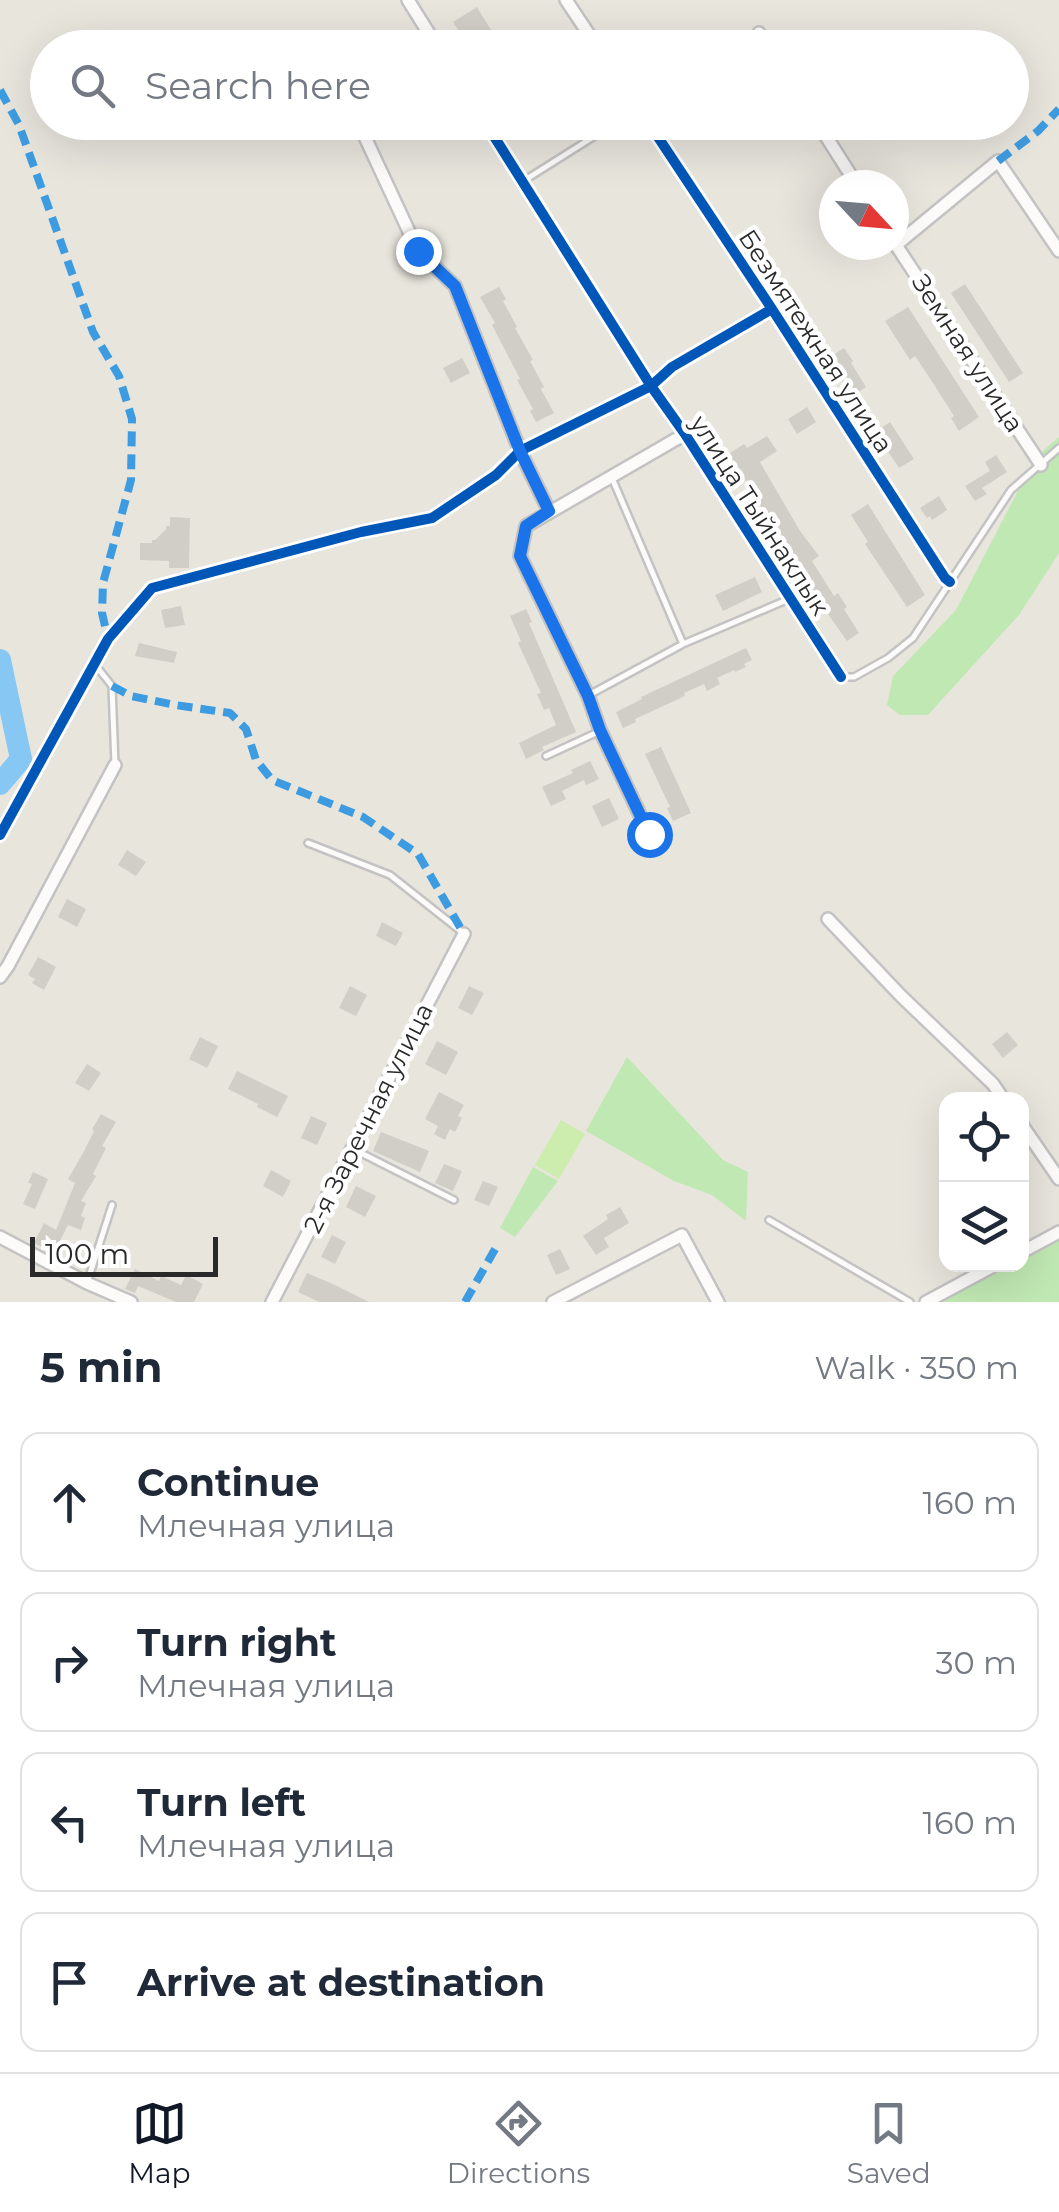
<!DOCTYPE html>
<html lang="en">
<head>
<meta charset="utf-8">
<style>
	body { margin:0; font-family:Montserrat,sans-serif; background:#f2f2f3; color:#1f2937 }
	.controls { position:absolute; right:30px; bottom:30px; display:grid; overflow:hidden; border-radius:20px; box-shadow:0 10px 40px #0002 }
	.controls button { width:90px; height:90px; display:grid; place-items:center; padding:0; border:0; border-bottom:2px solid #e0e1e3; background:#fff; color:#1f2937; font:50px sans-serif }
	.compass { position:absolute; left:819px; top:170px; width:90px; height:90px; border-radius:50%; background:#fff; box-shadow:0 10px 40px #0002; rotate:116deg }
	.scale { position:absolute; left:30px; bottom:25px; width:188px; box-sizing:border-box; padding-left:10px; border:5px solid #292929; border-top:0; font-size:28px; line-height:35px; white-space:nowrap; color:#292929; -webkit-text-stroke:8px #fff; paint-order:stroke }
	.stop { position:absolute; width:30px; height:30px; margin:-22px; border:8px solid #1a73e8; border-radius:50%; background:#fff }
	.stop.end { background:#1a73e8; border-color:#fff; box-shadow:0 2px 10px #0008 }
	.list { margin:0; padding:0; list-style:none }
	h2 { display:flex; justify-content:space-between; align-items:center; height:130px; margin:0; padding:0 40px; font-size:42px }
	h2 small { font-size:32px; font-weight:400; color:#747a83 }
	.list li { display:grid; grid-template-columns:65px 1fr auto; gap:30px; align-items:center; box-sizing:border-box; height:140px; margin:0 20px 20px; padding:0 20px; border:2px solid #e0e1e3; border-radius:20px }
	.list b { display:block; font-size:38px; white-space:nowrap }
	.list p { margin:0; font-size:32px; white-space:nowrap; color:#747a83 }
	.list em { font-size:32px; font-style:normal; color:#747a83 }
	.icon { flex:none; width:55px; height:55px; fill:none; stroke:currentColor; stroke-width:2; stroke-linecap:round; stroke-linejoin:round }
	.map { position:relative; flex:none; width:1059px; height:1302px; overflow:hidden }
	.search { position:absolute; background:#fff; box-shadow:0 10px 40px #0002; left:30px; right:30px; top:30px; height:110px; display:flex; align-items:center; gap:25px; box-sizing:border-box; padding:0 35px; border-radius:55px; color:#747a83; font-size:38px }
	.sheet { height:770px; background:#fff }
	nav { display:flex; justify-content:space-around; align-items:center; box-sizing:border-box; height:140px; border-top:2px solid #e0e1e3; background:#fff; font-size:28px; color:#747a83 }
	nav a { display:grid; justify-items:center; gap:5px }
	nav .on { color:#111827 }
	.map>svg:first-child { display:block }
	.green { fill:#c0e8b2 }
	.pitch { fill:#ccedae }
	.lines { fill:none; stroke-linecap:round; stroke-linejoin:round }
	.river { stroke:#87c7f3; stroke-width:22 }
	.building { fill:#d1cec8 }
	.lane-casing { stroke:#c4c3c4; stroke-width:10 }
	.street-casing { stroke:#c4c3c4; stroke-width:16 }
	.lane { stroke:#fcfbfa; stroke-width:5 }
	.street { stroke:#fcfbfa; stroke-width:11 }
	.quiet { stroke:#3d9ce1; stroke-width:8; stroke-dasharray:15 8; stroke-linecap:butt }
	.cycleway-casing { stroke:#fff; stroke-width:16 }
	.cycleway { stroke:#0057b8; stroke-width:10 }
	.route { stroke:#1a73e8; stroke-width:12 }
	.labels { text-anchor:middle; stroke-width:9; stroke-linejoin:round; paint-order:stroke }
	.street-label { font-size:25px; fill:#292929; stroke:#fff }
</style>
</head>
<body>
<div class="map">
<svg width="1059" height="1302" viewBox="0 0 1059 1302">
	<rect width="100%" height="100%" fill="#e8e5dd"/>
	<path class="green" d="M1059,437V553L1019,615L928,715H900L887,705L893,676L956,610L1035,458Z
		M627,1057L723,1160L748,1172L746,1221L712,1195L674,1181L586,1131Z
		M533,1167L558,1181L515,1237L500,1228Z
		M1059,1239V1302H941L1012,1265L1022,1264V1259Z"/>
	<path class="pitch" d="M561,1120L585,1134L559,1179L535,1165Z"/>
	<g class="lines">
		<path class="river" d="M0,660L21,759L0,784"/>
	</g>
	<path class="building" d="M477,7L486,22L503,48H466L456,33L459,31L453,22Z
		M965,284L1023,373L1009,382L951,293Z
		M499,287L506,299L503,301L517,327L515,328L533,360L530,361L544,387L541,389L554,413L536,422L530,411L533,409L517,380L520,379L492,325L495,323L480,297Z
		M908,307L979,417L959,431L951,418L954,416L931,380L915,356L910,360L885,321Z
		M844,348L853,361L851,363L866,387L852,396L830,363L833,361L830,357Z
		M462,358L470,373L451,383L443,368Z
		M807,407L816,422L797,434L788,419Z
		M890,422L914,459L899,468L875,432Z
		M767,436L777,451L760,462L800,531L819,556L812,561L834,596L838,593L847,607L844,609L859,633L847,641L804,580L807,578L751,491L753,490L727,455L744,444L747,448Z
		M996,455L1007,472L982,488L987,494L975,501L965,486L990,471L985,462Z
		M939,496L947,510L932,520L930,516L927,518L920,508Z
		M868,504L925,595L907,607L865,544L868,542L851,515Z
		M170,517L190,518L189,568H169V561L140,560V543H152V540H155L166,529V526H170Z
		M755,577L762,592L723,611L715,595Z
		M181,606L185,625L165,628L161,610Z
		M526,609L532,622L529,623L576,732L542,747L544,750L526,759L519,743L556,725L549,708L544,710L537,694L541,693L518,643L521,641L510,616Z
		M139,643L177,652L174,663L135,656Z
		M746,648L752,660L744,664L746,667L735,672L734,670L717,678L720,684L707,691L704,684L684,693L685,696L635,719L636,722L623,728L616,712L642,699L641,697Z
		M661,747L691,813L673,821L667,808L670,807L645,754Z
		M590,761L599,779L586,785L584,780L562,791L566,799L551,806L542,787L573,773L571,770Z
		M609,798L619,819L602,827L592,806Z
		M127,850L146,862L136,876L118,865Z
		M67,899L86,909L77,927L58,917Z
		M382,922L403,933L396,946L376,936Z
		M38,957L56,967L44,990L32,983L35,979L28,975Z
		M350,986L367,995L356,1016L339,1008Z
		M469,986L484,993L472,1015L458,1008Z
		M1007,1032L1018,1045L1003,1058L992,1044Z
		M200,1037L218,1046L207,1068L189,1059Z
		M437,1041L458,1052L446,1075L425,1064Z
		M87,1064L101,1073L89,1091L75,1083Z
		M237,1071L288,1096L277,1117L257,1107L258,1104L228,1089Z
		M439,1092L464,1105L458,1116L462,1118L455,1132L450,1129L445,1140L434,1134L438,1126L425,1119Z
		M101,1114L116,1122L102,1146L106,1148L93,1174L96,1176L81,1201L86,1203L81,1216L85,1218L81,1230L68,1225L54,1253L34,1243L44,1223L56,1230L75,1183L68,1179L83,1153L94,1131L92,1129Z
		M311,1116L327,1123L317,1145L301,1138Z
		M381,1132L429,1151L420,1172L373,1151Z
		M444,1164L462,1171L453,1191L435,1183Z
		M271,1170L291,1181L283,1197L263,1186Z
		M33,1172L48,1179L35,1209L23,1204L32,1184L28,1183Z
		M483,1181L498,1187L489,1206L474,1200Z
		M356,1186L376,1196L365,1217L346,1207Z
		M620,1207L629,1223L604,1238L609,1247L596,1255L583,1236L608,1219L606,1215Z
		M332,1235L346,1242L335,1264L321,1257Z
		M560,1249L570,1269L556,1275L547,1255Z
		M135,1269L159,1281L161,1276L181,1285L186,1275L203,1284L194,1302H176L138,1286L135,1293L125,1289Z
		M307,1273L337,1286L369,1302H319L298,1292Z"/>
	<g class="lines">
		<defs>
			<path id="lane" d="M736,48L759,33
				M525,180L617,122
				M612,478L683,644
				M97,667L112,686L115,765
				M844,677H854L888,658L913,638L1011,490L1059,448
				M589,695L683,644L789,599
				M546,756L598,732
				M308,843L390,875L462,932
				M353,1149L454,1200
				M769,1220L910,1302
				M87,1283L112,1205"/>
			<path id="street" d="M408,0L438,48
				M566,0L598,48
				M759,33L768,48
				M321,41L324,48
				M358,122L418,251L455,286L520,451L549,511
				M485,122L651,386L685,434L841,677
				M648,122L772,309L945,578L950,582
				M817,122L857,185
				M894,242L1041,465
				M896,245L998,161L1059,251
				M649,834L600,730L588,696L520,556L526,526L685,434
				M0,835L108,639L152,588L361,532L432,518L496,475L520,451L651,386L672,367L772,309
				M828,919L901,996L993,1084L1004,1100
				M0,977L8,966L115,765
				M1022,1125L1059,1179
				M0,1237L87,1283L131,1302
				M1022,1252L1059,1232
				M272,1302L464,934
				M553,1302L682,1235L718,1302
				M926,1302L997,1264"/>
		</defs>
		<use href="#lane" class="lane-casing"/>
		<use href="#street" class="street-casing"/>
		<use href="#lane" class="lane"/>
		<use href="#street" class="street"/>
		<path class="quiet" d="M0,90L19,125L93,332L119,376L132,419L131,480L103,583L102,613L108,639
			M998,161L1038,131L1059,109
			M112,686L131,696L175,705L230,713L246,729L256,760L272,780L363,817L418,854L464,934
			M465,1302L499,1242"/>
		<defs>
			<path id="cycleway" d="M485,122L651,386L685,434L841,677
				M648,122L772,309L945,578L950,582
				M0,835L108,639L152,588L361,532L432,518L496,475L520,451L651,386L672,367L772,309"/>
		</defs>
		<use href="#cycleway" class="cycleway-casing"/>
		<use href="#cycleway" class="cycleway"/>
	</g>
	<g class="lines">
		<path class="route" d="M418,251L455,286L520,451L549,511L526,526L520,556L588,696L600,730L649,834"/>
	</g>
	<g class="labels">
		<g class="street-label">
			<text transform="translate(816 341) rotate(57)" y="9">Безмятежная улица</text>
			<text transform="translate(968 353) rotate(57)" y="9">Земная улица</text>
			<text transform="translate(760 515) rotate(57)" y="9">улица Тыйнаклык</text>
			<text transform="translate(368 1118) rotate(-63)" y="9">2-я Заречная улица</text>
		</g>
	</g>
</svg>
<div class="controls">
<button><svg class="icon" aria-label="locate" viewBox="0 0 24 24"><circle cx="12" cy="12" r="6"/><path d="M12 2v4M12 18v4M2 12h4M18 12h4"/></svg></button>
<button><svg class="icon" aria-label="layers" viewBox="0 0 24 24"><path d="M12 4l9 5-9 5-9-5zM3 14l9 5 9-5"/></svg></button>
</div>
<svg class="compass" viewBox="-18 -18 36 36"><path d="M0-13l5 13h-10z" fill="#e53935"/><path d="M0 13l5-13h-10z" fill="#747a83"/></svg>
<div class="scale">100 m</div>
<div class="stop" style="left:649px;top:834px"></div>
<div class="stop end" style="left:418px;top:251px"></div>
<div class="search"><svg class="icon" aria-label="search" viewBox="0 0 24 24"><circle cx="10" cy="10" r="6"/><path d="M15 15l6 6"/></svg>Search here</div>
</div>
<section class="sheet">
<h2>5 min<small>Walk · 350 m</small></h2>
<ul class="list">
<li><svg class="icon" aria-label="ahead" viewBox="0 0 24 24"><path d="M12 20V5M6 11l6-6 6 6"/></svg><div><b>Continue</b><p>Млечная улица</p></div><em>160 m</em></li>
<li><svg class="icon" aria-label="right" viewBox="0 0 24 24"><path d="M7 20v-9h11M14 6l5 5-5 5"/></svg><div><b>Turn right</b><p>Млечная улица</p></div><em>30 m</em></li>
<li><svg class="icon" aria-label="left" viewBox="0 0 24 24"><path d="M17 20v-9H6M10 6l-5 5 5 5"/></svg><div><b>Turn left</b><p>Млечная улица</p></div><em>160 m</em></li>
<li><svg class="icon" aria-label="arrive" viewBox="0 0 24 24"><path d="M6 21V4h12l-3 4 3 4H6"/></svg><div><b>Arrive at destination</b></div></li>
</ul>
</section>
<nav>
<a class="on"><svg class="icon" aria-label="map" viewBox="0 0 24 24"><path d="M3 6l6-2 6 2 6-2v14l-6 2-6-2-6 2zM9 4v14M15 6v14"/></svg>Map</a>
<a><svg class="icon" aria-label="directions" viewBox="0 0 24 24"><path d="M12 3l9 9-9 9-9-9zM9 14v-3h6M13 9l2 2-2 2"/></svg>Directions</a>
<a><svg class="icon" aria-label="saved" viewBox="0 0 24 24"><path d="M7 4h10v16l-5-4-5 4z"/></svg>Saved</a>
</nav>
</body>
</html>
